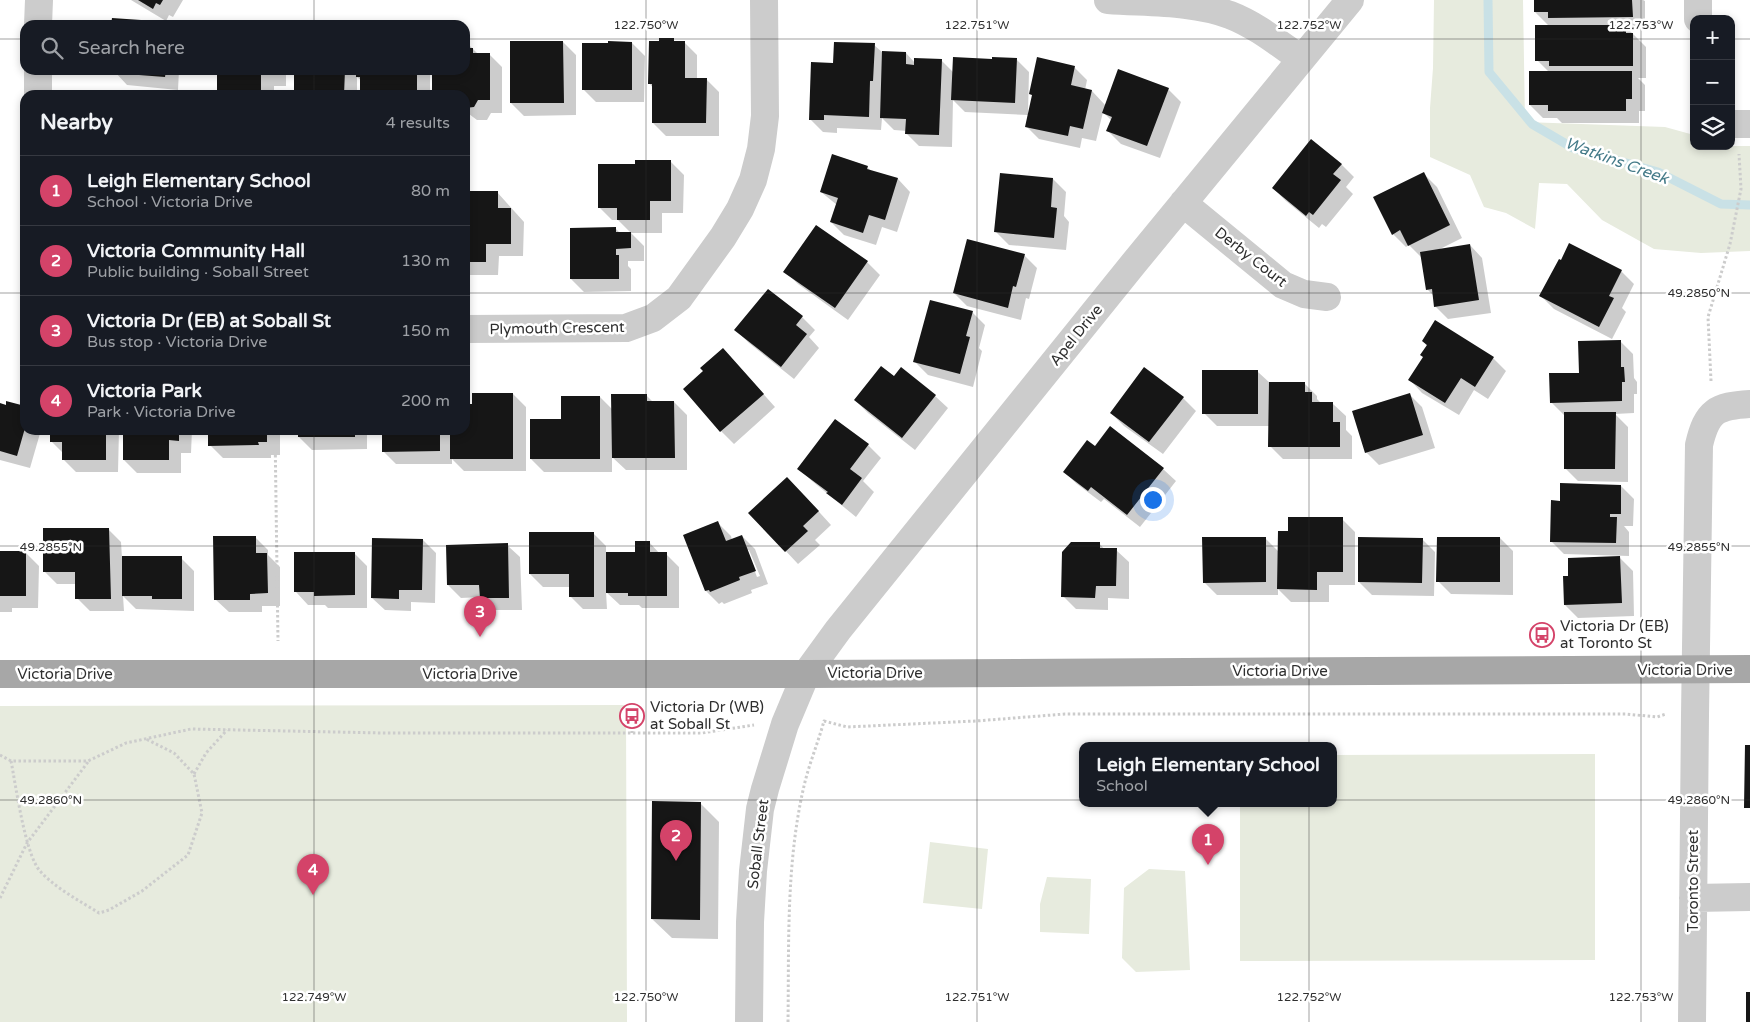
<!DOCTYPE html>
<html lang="en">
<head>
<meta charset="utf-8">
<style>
	body { margin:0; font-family:"Varela Round",sans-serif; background:#242831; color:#f1f3f6 }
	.controls { position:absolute; right:15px; top:15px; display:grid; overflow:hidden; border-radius:10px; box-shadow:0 2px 8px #0003 }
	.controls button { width:45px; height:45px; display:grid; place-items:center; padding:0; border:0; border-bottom:1px solid #363941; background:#171b24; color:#f1f3f6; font:25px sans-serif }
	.you { position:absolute; left:1152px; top:499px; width:18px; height:18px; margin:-12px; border:4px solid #fff; border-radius:50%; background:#1a73e8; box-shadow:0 0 0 8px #1a73e833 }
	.badge { display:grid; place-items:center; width:32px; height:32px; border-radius:50%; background:#d44369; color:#fff; font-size:16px; font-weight:700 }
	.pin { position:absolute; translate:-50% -41px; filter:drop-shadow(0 1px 2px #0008) }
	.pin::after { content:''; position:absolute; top:26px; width:18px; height:15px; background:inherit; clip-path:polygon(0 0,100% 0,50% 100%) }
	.popup { position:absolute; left:1079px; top:742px; width:258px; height:65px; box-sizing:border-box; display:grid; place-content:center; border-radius:10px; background:#171b24; filter:drop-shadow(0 1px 4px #0005); font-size:16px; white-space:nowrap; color:#9ea1a6 }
	.popup b { font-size:19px; color:#f1f3f6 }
	.popup::after { content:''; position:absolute; left:50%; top:100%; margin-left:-10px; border:10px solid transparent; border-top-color:#171b24 }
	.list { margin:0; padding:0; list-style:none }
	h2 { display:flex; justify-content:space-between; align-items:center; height:65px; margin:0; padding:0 20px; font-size:21px }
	h2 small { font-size:16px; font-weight:400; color:#9ea1a6 }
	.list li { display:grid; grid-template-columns:32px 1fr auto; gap:15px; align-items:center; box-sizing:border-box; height:70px; padding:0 20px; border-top:1px solid #363941 }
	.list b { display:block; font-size:19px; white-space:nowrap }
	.list p { margin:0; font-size:16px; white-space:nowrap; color:#9ea1a6 }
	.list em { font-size:16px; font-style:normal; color:#9ea1a6 }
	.icon { flex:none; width:28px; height:28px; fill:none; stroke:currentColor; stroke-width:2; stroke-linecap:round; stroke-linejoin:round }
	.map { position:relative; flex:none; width:1750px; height:1022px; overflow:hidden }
	.search { position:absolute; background:#171b24; box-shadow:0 2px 8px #0003; left:20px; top:20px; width:450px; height:55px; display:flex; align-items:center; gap:12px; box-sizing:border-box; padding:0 18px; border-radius:15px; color:#9ea1a6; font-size:19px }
	.panel { position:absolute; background:#171b24; box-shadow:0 2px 8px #0003; left:20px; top:90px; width:450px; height:345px; border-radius:15px }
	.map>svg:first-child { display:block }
	.green { fill:#e7ebde }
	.shadow { fill:#0003; fill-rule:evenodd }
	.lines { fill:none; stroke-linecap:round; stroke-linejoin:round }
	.stream { stroke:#c9e1e6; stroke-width:9 }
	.building { fill:#161616 }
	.path { stroke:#ccc; stroke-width:3; stroke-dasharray:2.5 2.5; stroke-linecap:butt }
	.minor { stroke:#ccc; stroke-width:28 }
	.major { stroke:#a7a7a7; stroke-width:28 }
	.ticks { fill:none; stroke:#2f2f2f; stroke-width:1; stroke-opacity:0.45 }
	.labels { text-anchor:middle; stroke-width:5; stroke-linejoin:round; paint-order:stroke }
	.street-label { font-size:15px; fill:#2f2f2f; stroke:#fff }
	.poi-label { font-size:15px; fill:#2f2f2f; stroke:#fff; text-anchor:start }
	.water-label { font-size:16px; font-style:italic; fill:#457b89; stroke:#fff }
	.ticks-label { font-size:12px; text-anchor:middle; fill:#2f2f2f; stroke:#fff; stroke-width:5; stroke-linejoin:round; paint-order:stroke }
</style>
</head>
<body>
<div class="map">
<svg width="1750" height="1022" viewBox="0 0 1750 1022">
	<rect width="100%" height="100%" fill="#fff"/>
	<path class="green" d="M1434,0H1523L1525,122L1665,127L1694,135V146H1750V251L1701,253L1654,249L1602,220L1567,184L1539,183L1535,229L1506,213L1484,207L1470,175L1430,157V108L1433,68Z
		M626,705L627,1022H0V706Z
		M1595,754V960L1240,961V804H1333V755Z
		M930,842L988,849L982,909L923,903Z
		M1149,869L1185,871L1190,970L1136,972L1122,958L1124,888Z
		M1047,877L1091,879L1089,934L1040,932V904Z"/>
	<path class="shadow" d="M131,0H183L173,17L169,15L166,21Z
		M1535,0H1643L1645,1V29L1629,30L1646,47V78H1638L1645,85V111H1639V123H1562L1557,118H1543L1530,105L1549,72L1537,60L1549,26L1535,12Z
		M673,40L676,42H684L697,55V79H706L719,92V136H666L653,123V88L650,84Z
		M465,41L478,54H489L502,67V113H491L487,120H477L465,111V95H433V70H465Z
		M563,42L576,55V115L524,116L511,103Z
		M632,43L645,56L644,102H596L583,89Z
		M874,45L882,52L906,53L915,63L941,60L953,72L993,60L1016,59L1029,72L1028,113H1029L1033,96L1030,93L1074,67L1087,80L1085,90L1092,91L1106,106L1168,89L1181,102L1160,158L1121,144L1108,131L1112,121L1103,112L1096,141L1082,138L1080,148L1039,139L1026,126L1028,115L965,112L953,100L952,147L919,146L906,133L907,131L894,130L882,118L881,130L837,128V133L823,132L810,119L834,64Z
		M115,70H179L178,90L127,85L115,72Z
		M218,70H286V86H274V95H223L218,91Z
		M295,70H356L357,71V70H426L430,74V95H361L362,81L357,77V95H295Z
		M671,162L684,175L683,213H662V233H631L618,220H612L599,207L636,165Z
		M1341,164L1354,177L1346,187L1353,194L1326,227L1322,224L1319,228L1286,201L1273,188Z
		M867,167L871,171L898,179L910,192L897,232L882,227L876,245L844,235L831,222L837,205L821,192Z
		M1424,174L1437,187L1462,238L1438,250L1470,245L1482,258L1491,313L1448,319L1435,306L1434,296L1427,289L1422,258L1409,245L1406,247L1393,234Z
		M1053,179L1066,192L1064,216L1069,222L1066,250L1009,245L996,232Z
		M465,192H497L524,222L523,256H499L498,275H465Z
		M616,229L621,234L631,233L644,246V261H628V266L631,269V291L584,292L571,279Z
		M1024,255L1037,268L1029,299L1026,298L1021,320L967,306L954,293Z
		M867,262L880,275L848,320L798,284L785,271Z
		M1621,271L1634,284L1622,308L1626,312L1612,339L1554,309L1541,296Z
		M972,312L985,325L979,348L982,351L973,387L928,375L915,362Z
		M802,317L815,330L809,337L819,348L794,379L749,343L736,330Z
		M1423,341L1493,358L1506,371L1488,399L1474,390L1459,415L1422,393L1410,380L1424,357L1427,346Z
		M1620,341L1633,354L1634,378L1637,382V394H1634V413L1615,414L1628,427V482L1578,481L1565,468L1564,415L1551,402L1580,374Z
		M723,349L775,407L734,444L721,431L705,372Z
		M1258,372L1270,383H1304L1317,396V399L1322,404H1333L1346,416V430L1352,436V459H1283L1270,446V426H1217L1204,413Z
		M513,394L526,407V471H464L452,459V464H396L383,451V430H465V405H473Z
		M1409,394L1422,407L1435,448L1379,465L1366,452Z
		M646,395L653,402H674L687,415V470H626L612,457V472H544L531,459L563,420L600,397L613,410Z
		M935,396L948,408L915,450L868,413L855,400Z
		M1183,398L1196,411L1163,454L1124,426L1111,413Z
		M0,404L25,408V430H41L30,468L0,460Z
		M51,430H119L118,472H76L63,459V453L51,441Z
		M124,430H192L191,453H181V473H137L124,460Z
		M209,430H277L280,433V455H271V458H223L210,445Z
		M299,430H367V449L312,450L299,437Z
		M868,445L881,458L863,481L874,492L856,517L812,481L799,469Z
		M1095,448L1163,469L1176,481L1140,527L1104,499L1101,502L1077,484L1064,472Z
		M1621,486L1634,499L1633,526H1624L1629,532V556L1564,554L1551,541L1561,502Z
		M800,491L831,525L815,540L820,545L798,564L750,513Z
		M1342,519L1355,532V585H1329V602H1291L1278,589V595H1217L1204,582L1265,538L1279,552L1289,532Z
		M718,523L731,536L732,540L742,536L755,549L768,584L751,590L752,593L724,604L722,602L719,604L706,591L685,536ZM747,550H749L760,576L757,577Z
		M108,529L121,542L122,558H181L194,571V611L136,609L123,596L124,611H90L77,598V584H57L44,571Z
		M593,533L606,546V554H636L649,542L660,554H666L679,567V608H642L639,605H620L606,592L607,609H583L570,596V587H543L530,574Z
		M255,537L268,550V555L280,567V606H262V612H229L216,600Z
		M1500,538L1513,551V595L1451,594L1438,581Z
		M1422,539L1435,552L1434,596L1372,595L1359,582Z
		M423,540L436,553L435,603L411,602V611L385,610L372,598Z
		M1099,543L1105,550H1116L1129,562V599L1108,598V610L1076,609L1063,596Z
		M507,545L520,557L522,610H494L481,597L461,598L448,585Z
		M0,552L26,553L39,566L38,608H12V612H0Z
		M354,553L367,566V608H328L325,605H308L296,592Z
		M1620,558L1633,571L1634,616L1578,618L1565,605Z
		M700,803L719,822L718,939L672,938L652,919Z"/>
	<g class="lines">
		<path class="stream" d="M1488,0L1489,72L1532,124L1573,148L1658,172L1721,204L1750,205"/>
	</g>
	<path class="building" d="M138,0H163L160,5L156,3L153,9Z
		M1534,0H1632L1633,17L1548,18V12H1534Z
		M112,18L170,22L169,25H111Z
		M1535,25H1626V33H1633V66H1549V61H1535Z
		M659,38H674V41H685V78H707L706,123H652V84H648L649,41H659Z
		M510,41H563L564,103H510Z
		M608,41L632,42V90H582V43H608Z
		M834,42L875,43L873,81H870L869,117L824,115V120H809L811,62L833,63Z
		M465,48H473V53H490V100H478L474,107L465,108V95H432V70H465Z
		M882,51L906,52V64L914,65V58L942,59L939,135L905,134L906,119L880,118Z
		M953,57L992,59V57L1017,58L1015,103L951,100Z
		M1037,57L1075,66L1071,85L1092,90L1083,129L1070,126L1068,136L1025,127L1032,95L1029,94Z
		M1118,69L1169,88L1147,146L1106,131L1112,117L1102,113Z
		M113,70H166L165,77L113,73Z
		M217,70H273V73H261V92L217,91Z
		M294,70H345L344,95H294Z
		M356,70H417V95H360V77H356Z
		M1529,71H1632V99H1626V111H1548V105H1529Z
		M107,90H149V95H107Z
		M1311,139L1342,164L1333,174L1341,180L1313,215L1309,212L1306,216L1272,188Z
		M832,154L868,166L867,169L898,178L885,220L869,215L863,233L830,222L838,198L820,192Z
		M635,160H671V201H650V220H617V208H598V164H635Z
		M1424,172L1450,225L1408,246L1400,230L1392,235L1373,197Z
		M1000,173L1053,178L1051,207L1057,208L1054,238L994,232Z
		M465,191H498V208H511V244H486V262H465Z
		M816,225L868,261L835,308L783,272Z
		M616,227V232H631V248L616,249V255H619V279H570V228Z
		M967,239L1025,254L1016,287L1013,286L1008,308L953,293Z
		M1569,243L1622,270L1609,296L1614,298L1599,327L1539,296L1559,259L1561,260Z
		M1470,244L1479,300L1434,307L1432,289L1426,290L1420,252Z
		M768,289L803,316L796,325L807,334L781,367L734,330Z
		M930,300L973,311L966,336L970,337L960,374L913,362Z
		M1435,320L1494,357L1475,387L1461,378L1445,403L1408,380L1423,357L1420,355L1427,345L1422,341Z
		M1621,340V367H1624L1625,382H1622V401L1550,403L1549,373H1579L1578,341Z
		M723,348L764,394L720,432L683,389L703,371L700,368Z
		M881,366L894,376L901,367L936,395L902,438L854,400Z
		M1144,367L1184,397L1149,442L1110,413Z
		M1202,370H1258V414H1202Z
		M1269,382H1305V392H1312V402H1333V422H1340V447H1268Z
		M472,393H513V459H450V430H465V404H472Z
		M1410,393L1423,435L1365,453L1352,411Z
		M611,394H647V401H674L675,458H612Z
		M561,396H600V459H530V419H561Z
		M6,401L25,406V428L17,456L0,451V403L6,405Z
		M1564,412H1616L1615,469H1564Z
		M835,419L869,444L850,469L862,478L842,505L826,493L828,492L797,469Z
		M1110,426L1164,468L1127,515L1091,487L1088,491L1063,472L1087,440L1095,446Z
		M50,430H106V460H62V442H50Z
		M123,430H179V441L169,440V460H123Z
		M208,430H267V442H258L259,445L208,446Z
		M298,430H355V437H298Z
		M382,430H440V451L382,452Z
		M787,477L819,511L803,526L808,531L785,552L748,513Z
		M1560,483L1621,485V514H1610V517H1617L1616,543L1550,542L1551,500L1560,501Z
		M1288,517H1343V572H1317V590L1277,589L1278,531H1288Z
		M718,521L726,541L742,535L756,571L739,577L740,580L710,592L709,590L705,591L683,535Z
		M43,528H109L111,599H75V572H43Z
		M529,532H594V597H569V574H529Z
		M213,536H256V553H267L268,593L250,594V600H214Z
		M1202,537H1266V582L1203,583Z
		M1358,537L1423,538L1422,583L1358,582Z
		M1437,537H1500V582H1436Z
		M372,538L423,539L422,590H399V599L371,598Z
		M635,541H650V552H667V596H628V593H606V552H635Z
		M1071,542H1100V548H1117L1116,586H1096L1095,598L1061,597L1062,552Z
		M508,543L509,598H480L479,585H447L446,545Z
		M0,551H26V596H0Z
		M294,552H355V595L314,596V592H294Z
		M122,556H182V599H152V596H122Z
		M1620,556L1622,603L1564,605L1563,576H1568V558Z
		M1745,745H1750V808H1744Z
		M652,801L701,802L700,920L651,919Z
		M1746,992H1750V1022H1746Z"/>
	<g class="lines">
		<path class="path" d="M1711,381L1708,317L1730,244L1741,189L1739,154
			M275,430L278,641
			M632,716V733
			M0,755L11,761H88L126,743L191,729L383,733H702L754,725
			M11,761C16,786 25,854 40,871C55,888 80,901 99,913L109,910L142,891L188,855L202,813L194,774L174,753L146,739
			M194,774L206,753L227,730
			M0,898L27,843L88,762
			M788,1022C789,944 786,863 804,786C809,764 818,743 824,721L847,727L976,721L1065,714H1626L1657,717L1666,714"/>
		<path class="minor" d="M1108,0C1148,3 1192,1 1230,15C1256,25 1278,43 1301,59
			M1698,19V0
			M38,25L39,0
			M38,95V70
			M1731,124H1750
			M1183,203L1283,285L1304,294L1327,297
			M465,329L626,328L653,318L679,298L723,237L740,209L753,180L761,149L765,116L764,0
			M1693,898L1750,897
			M749,1022L750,922L753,871L760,809L765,789L785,724L806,674L838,630L1134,263L1350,0
			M1692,1022L1695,715L1699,445C1707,411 1716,406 1750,404"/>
		<path class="major" d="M0,674H806L1750,669"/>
	</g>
	<path class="ticks" d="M314,0V25M646,0V1022M977,0V1022M1309,0V1022M1641,0V1022M0,39H25M465,39H1694M1731,39H1750M314,70V95M0,293H25M465,293H1750M314,430V1022M0,546H1750M0,800H1750"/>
	<defs>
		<symbol id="bus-ring" viewBox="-11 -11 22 22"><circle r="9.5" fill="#fff" stroke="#d44369" stroke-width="1.5"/><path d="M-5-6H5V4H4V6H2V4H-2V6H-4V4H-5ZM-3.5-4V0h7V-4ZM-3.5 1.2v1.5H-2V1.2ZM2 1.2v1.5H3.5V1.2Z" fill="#d44369"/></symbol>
	</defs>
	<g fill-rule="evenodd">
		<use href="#bus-ring" x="1528" y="621" width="28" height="28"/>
		<use href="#bus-ring" x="618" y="702" width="28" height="28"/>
	</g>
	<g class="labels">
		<g class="street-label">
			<text transform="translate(1251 257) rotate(38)" y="5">Derby Court</text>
			<text transform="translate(557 328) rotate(-1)" y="5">Plymouth Crescent</text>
			<text transform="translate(1076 335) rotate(-51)" y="5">Apel Drive</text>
			<text x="1685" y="675">Victoria Drive</text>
			<text x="1280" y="676">Victoria Drive</text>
			<text x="875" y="678">Victoria Drive</text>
			<text x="65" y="679">Victoria Drive</text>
			<text x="470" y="679">Victoria Drive</text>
			<text transform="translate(758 844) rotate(-83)" y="5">Soball Street</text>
			<text transform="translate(1693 881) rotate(-90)" y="5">Toronto Street</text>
		</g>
		<g class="poi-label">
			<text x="1560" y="631">Victoria Dr (EB)<tspan x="1560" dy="17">at Toronto St</tspan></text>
			<text x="650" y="712">Victoria Dr (WB)<tspan x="650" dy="17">at Soball St</tspan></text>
		</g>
		<g class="water-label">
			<text transform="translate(1617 160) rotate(20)" y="6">Watkins Creek</text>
		</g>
	</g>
	<g class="ticks-label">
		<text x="646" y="29">122.750°W</text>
		<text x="977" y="29">122.751°W</text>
		<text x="1309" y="29">122.752°W</text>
		<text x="1641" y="29">122.753°W</text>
		<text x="1699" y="297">49.2850°N</text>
		<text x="1699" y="551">49.2855°N</text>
		<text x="51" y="551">49.2855°N</text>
		<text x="1699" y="804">49.2860°N</text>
		<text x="51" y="804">49.2860°N</text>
		<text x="314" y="1001">122.749°W</text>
		<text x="646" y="1001">122.750°W</text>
		<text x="977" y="1001">122.751°W</text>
		<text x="1309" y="1001">122.752°W</text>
		<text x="1641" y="1001">122.753°W</text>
	</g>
</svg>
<div class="controls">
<button>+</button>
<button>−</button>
<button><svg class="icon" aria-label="layers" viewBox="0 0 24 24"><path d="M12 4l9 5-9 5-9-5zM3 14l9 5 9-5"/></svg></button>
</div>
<div class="you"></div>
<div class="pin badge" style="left:1208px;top:865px">1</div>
<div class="popup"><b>Leigh Elementary School</b>School</div>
<div class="pin badge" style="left:676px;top:861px">2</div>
<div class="pin badge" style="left:480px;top:637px">3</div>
<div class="pin badge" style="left:313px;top:895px">4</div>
<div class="search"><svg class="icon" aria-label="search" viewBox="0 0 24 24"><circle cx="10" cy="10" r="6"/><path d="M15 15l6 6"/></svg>Search here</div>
<section class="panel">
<h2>Nearby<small>4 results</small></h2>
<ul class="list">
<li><span class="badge">1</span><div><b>Leigh Elementary School</b><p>School · Victoria Drive</p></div><em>80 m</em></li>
<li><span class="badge">2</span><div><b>Victoria Community Hall</b><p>Public building · Soball Street</p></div><em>130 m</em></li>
<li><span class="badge">3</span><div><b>Victoria Dr (EB) at Soball St</b><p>Bus stop · Victoria Drive</p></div><em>150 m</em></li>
<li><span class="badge">4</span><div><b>Victoria Park</b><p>Park · Victoria Drive</p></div><em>200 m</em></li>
</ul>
</section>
</div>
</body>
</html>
